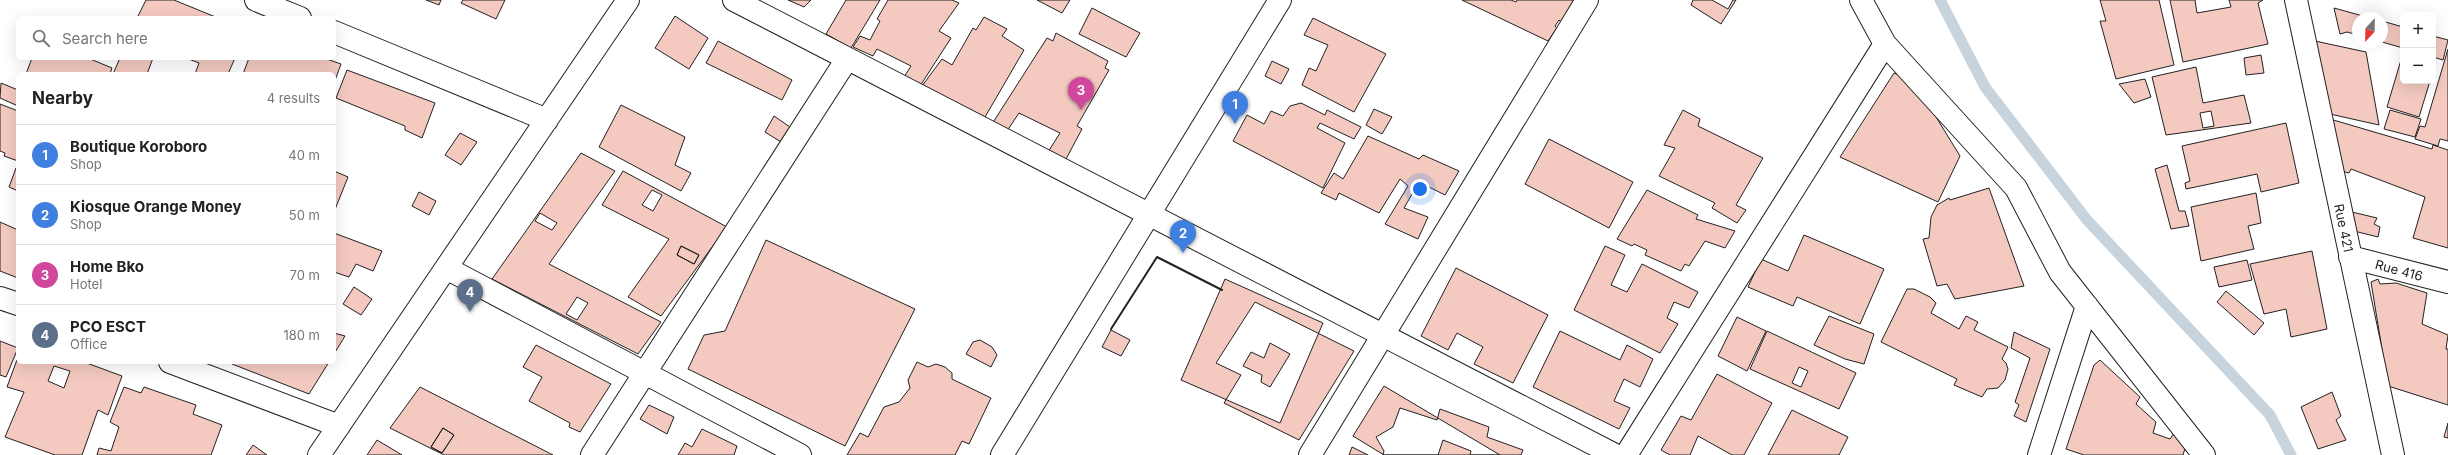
<!DOCTYPE html>
<html lang="en">
<head>
<meta charset="utf-8">
<style>
	body { margin:0; font-family:Inter,sans-serif; background:#f6f6f6; color:#222 }
	.controls { position:absolute; right:12px; top:12px; display:grid; overflow:hidden; border-radius:6px; box-shadow:0 4px 16px #0002 }
	.controls button { width:36px; height:36px; display:grid; place-items:center; padding:0; border:0; border-bottom:1px solid #e0e0e0; background:#fff; color:#222; font:20px sans-serif }
	.compass { position:absolute; left:2352px; top:12px; width:36px; height:36px; border-radius:50%; background:#fff; box-shadow:0 4px 16px #0002; rotate:202deg }
	.you { position:absolute; left:1420px; top:189px; width:14px; height:14px; margin:-10px; border:3px solid #fff; border-radius:50%; background:#1a73e8; box-shadow:0 0 0 6px #1a73e833 }
	.badge { display:grid; place-items:center; width:26px; height:26px; border-radius:50%; background:#c62828; color:#fff; font-size:13px; font-weight:700 }
	.pin { position:absolute; translate:-50% -33px; filter:drop-shadow(0 1px 2px #0008) }
	.pin::after { content:''; position:absolute; top:21px; width:14px; height:12px; background:inherit; clip-path:polygon(0 0,100% 0,50% 100%) }
	.list { margin:0; padding:0; list-style:none }
	h2 { display:flex; justify-content:space-between; align-items:center; height:52px; margin:0; padding:0 16px; font-size:17px }
	h2 small { font-size:13px; font-weight:400; color:#767676 }
	.list li { display:grid; grid-template-columns:26px 1fr auto; gap:12px; align-items:center; box-sizing:border-box; height:60px; padding:0 16px; border-top:1px solid #e0e0e0 }
	.list b { display:block; font-size:15px; white-space:nowrap }
	.list p { margin:0; font-size:13px; white-space:nowrap; color:#767676 }
	.list em { font-size:13px; font-style:normal; color:#767676 }
	.icon { flex:none; width:22px; height:22px; fill:none; stroke:currentColor; stroke-width:2; stroke-linecap:round; stroke-linejoin:round }
	.map { position:relative; flex:none; width:2448px; height:455px; overflow:hidden }
	.search { position:absolute; background:#fff; box-shadow:0 4px 16px #0002; left:16px; top:16px; width:320px; height:44px; display:flex; align-items:center; gap:10px; box-sizing:border-box; padding:0 14px; border-radius:6px; color:#767676; font-size:15px }
	.panel { position:absolute; background:#fff; box-shadow:0 4px 16px #0002; left:16px; top:72px; width:320px; height:292px; border-radius:6px }
	.map>svg:first-child { display:block }
	.lines { fill:none; stroke-linecap:round; stroke-linejoin:round }
	.stream { stroke:#c7d3dd; stroke-width:11 }
	.building { fill:#f3c9c0; stroke:#222; fill-rule:evenodd }
	.minor-casing { stroke:#222; stroke-width:24 }
	.minor { stroke:#fff; stroke-width:22 }
	.wall { stroke:#222; stroke-width:2 }
	.labels { text-anchor:middle; stroke-width:3; stroke-linejoin:round; paint-order:stroke }
	.street-label { font-size:13px; fill:#222; stroke:#fff }
</style>
</head>
<body>
<div class="map">
<svg width="2448" height="455" viewBox="0 0 2448 455">
	<rect width="100%" height="100%" fill="#fff"/>
	<g class="lines">
		<path class="stream" d="M1940,0L1985,87L2087,220L2270,415L2291,455"/>
	</g>
	<path class="building" d="M146,0H174L218,18H137Z
		M426,0H441L439,5Z
		M463,0H505L496,19L461,3Z
		M788,0H811L804,7Z
		M846,0H880L851,48L826,34Z
		M888,0H952L959,3L939,31L951,38L920,86L904,77L911,66L877,49L873,56L853,47L860,36L870,40L880,21L877,19Z
		M1037,0H1070L1062,13Z
		M1462,0H1511L1516,2L1517,0H1575L1561,22L1559,20L1555,26L1557,28L1548,41Z
		M1693,0H1712L1728,9L1733,0H1736L1721,24L1691,5Z
		M2100,0H2159L2174,65L2116,79L2100,21H2106Z
		M2170,0H2195L2197,13L2231,7L2229,0H2263L2258,3L2268,44L2183,62Z
		M1092,8L1140,33L1126,57L1079,34Z
		M2334,8L2370,18H2358V35L2347,32L2340,34Z
		M675,16L708,38L689,69L655,48Z
		M984,17L1007,29L1002,36L1024,50L985,117L922,86L942,59L952,65L973,28L976,30Z
		M1313,18L1386,54L1354,112L1302,85L1309,68L1316,71L1328,45L1304,35Z
		M2382,21L2403,27V48L2382,42Z
		M1056,33L1108,61L1105,68L1109,70L1077,126L1082,129L1066,159L1048,152L1060,133L1019,113L1007,131L992,124L1047,38L1053,41Z
		M2433,36L2448,40L2443,60L2433,57Z
		M718,41L792,80L782,100L706,63Z
		M2315,41L2366,52L2379,125L2330,114Z
		M2448,49V141L2440,139L2438,146L2415,139L2420,126L2425,127Z
		M2261,55L2264,73L2246,75L2244,58Z
		M32,58H88L112,68L110,74H26Z
		M120,58H153L147,74H113Z
		M186,58H235L228,74H195L199,63Z
		M249,58H324L341,64L334,83V74H243Z
		M2401,60L2403,61V81H2430L2419,117L2387,107Z
		M1272,61L1289,69L1281,84L1265,76Z
		M2196,67L2203,103L2244,95L2251,123L2166,135L2152,77ZM2211,111L2214,126L2203,128L2200,113Z
		M347,70L435,103L422,138L405,130V126L336,98Z
		M1894,73L1914,81L1960,156L1938,202L1840,157Z
		M2145,79L2151,97L2134,103L2119,84Z
		M1,83L18,90V106L0,98Z
		M1301,103L1325,115L1327,110L1361,127L1354,139L1320,123L1317,128L1345,143L1323,188L1233,141L1247,115L1264,124L1271,111L1283,116L1290,106Z
		M0,104L18,111V161L4,156L5,153L0,151Z
		M621,105L685,137L675,165L691,173L681,191L599,147Z
		M1374,109L1392,117L1382,134L1366,125Z
		M1683,110L1700,119L1698,126L1763,158L1736,205L1746,210L1737,223L1712,208L1715,203L1659,176L1675,148L1664,145Z
		M2390,110L2421,119L2415,137L2384,129Z
		M774,116L790,127L781,142L765,132Z
		M2330,119L2432,149L2433,145L2448,150V248L2413,238L2425,197L2351,169L2349,173L2341,171Z
		M2286,123L2299,183L2261,192L2257,174L2186,189L2185,183L2190,181L2182,146Z
		M460,133L477,142L461,165L445,155Z
		M1368,136L1419,159L1423,155L1459,171L1445,195L1419,182L1404,208L1428,217L1418,239L1385,224L1408,186L1400,179L1379,213L1339,193L1336,200L1321,193L1334,173L1343,179Z
		M1549,139L1633,182L1609,228L1525,184Z
		M581,153L615,171L549,264L661,322L638,354L492,279ZM540,213L557,223L552,230L535,221ZM577,297L588,303L577,320L566,314Z
		M2167,165L2179,211H2185L2189,226L2171,229L2155,169Z
		M16,168L18,169V191L9,187Z
		M334,171L348,177L334,212Z
		M623,171L727,227L661,316L628,297L669,239L602,205ZM652,190L662,195L653,211L642,205ZM681,246L699,255L694,264L677,255Z
		M1989,188L2024,286L1955,299L1947,284L1937,286L1923,239L1929,238L1931,217L1937,205L1949,198L1950,200Z
		M1647,190L1698,215L1696,219L1735,231L1725,248L1705,241L1689,266L1685,264L1681,271L1645,255L1647,250L1634,244L1632,246L1617,239Z
		M419,192L436,201L429,215L412,206Z
		M2256,193L2261,223L2248,226L2254,249L2201,261L2191,207Z
		M2352,212L2377,218L2374,224L2380,227L2378,237L2354,231Z
		M0,222L18,230V278L0,271Z
		M334,233L382,251L373,271L356,264L349,277L334,272Z
		M1804,235L1884,269L1860,324L1797,297L1793,306L1748,287L1761,259L1788,271Z
		M766,240L915,309L845,446L688,369L704,335L725,331Z
		M681,246L699,255L694,264L677,255Z
		M1605,246L1625,255L1611,285L1627,292L1642,264L1698,292L1689,308L1674,302L1667,318L1678,324L1660,353L1574,310Z
		M2312,251L2327,329L2291,337L2286,309L2264,314L2250,264Z
		M2247,260L2252,280L2219,287L2214,267Z
		M1456,268L1548,315L1513,383L1474,364L1483,347L1457,333L1448,350L1421,336Z
		M1225,279L1323,323L1280,423L1181,380Z
		M2378,279L2380,284L2396,283L2427,293L2422,324L2448,335L2446,349H2448V405L2388,386L2371,282Z
		M354,287L372,299L361,315L343,304Z
		M1907,289H1914L1930,297L1936,303L1931,313L1959,329L1966,316L1978,322L1974,330L2008,347L2002,359L2006,363L2008,369L2005,380L1998,388L1987,389L1982,397L1954,385L1957,379L1881,342Z
		M2226,291L2264,323L2254,335L2217,302Z
		M1255,302L1354,351L1299,440L1224,403L1241,375L1216,363ZM1270,343L1290,354L1270,387L1261,382L1262,375L1243,366L1251,352L1264,358Z
		M1829,316L1874,334L1864,364L1845,359L1814,345Z
		M1737,317L1766,331L1747,371L1718,356Z
		M1111,330L1130,340L1121,356L1102,347Z
		M1560,331L1620,360L1627,345L1653,359L1640,387L1624,379L1614,401L1630,408L1619,429L1533,387Z
		M1767,331L1856,373L1839,409L1750,369ZM1799,367L1808,371L1801,387L1792,383Z
		M2014,332L2050,349L2026,422L2014,416L2019,405L2015,402L2030,358L2011,348Z
		M334,333L345,336L334,354Z
		M980,340L992,347L997,355L991,367L966,354L973,342Z
		M0,341L18,348L6,377L0,375Z
		M536,345L611,384L580,432L569,427L570,423L529,401L542,377L523,367Z
		M18,357V362H84L122,376L108,415L98,410L82,455H55L5,437L24,392L7,387ZM54,366L70,371L64,388L48,381Z
		M2100,360L2140,397L2136,404L2156,422L2153,433L2170,439L2174,433L2186,445L2183,455H2084L2066,449L2094,365Z
		M232,362H329L309,394L232,364Z
		M917,362L928,367L936,364L945,367L952,373V379L991,398L969,444L962,441L955,455H847L860,433L868,437L884,407L899,402L910,388L908,380Z
		M1717,374L1772,403L1744,455H1732L1698,436L1690,455H1670L1661,450L1681,416L1691,420Z
		M1384,386L1500,455H1384L1353,436Z
		M124,387L141,393L144,387L196,405L193,414L222,425L211,455H97L99,448L111,451L119,427L110,422Z
		M420,387L553,455H444L390,428ZM443,428L454,435L442,453L431,447Z
		M2332,392L2341,416L2336,420L2346,440L2318,449L2301,407Z
		M649,405L674,417L667,434L640,419Z
		M1400,408L1437,420L1440,409L1489,427L1487,437L1523,450L1521,455H1470L1471,451L1443,440L1438,455H1383L1384,451L1376,437L1393,427Z
		M1792,410L1848,437L1839,455H1768Z
		M2448,423V438L2444,437Z
		M443,428L454,435L442,453L431,447Z
		M702,429L737,446L734,455H678L685,443L692,447Z
		M377,440L402,455H367Z
		M253,445L267,455H246Z
		M1352,447L1368,455H1349Z"/>
	<g class="lines">
		<defs>
			<path id="minor" d="M256,0L300,18
				M734,0L1615,455
				M1861,0L1885,44L2016,188L2060,272L2204,455
				M2296,0L2393,455
				M334,32L547,120
				M2350,257L2448,282
				M446,268L800,455
				M0,298L18,304
				M170,362L339,426
				M319,455L628,0
				M592,455L847,59
				M1002,455L1280,0
				M1310,455L1587,0
				M1626,455L1885,44
				M2039,455L2087,306"/>
		</defs>
		<use href="#minor" class="minor-casing"/>
		<use href="#minor" class="minor"/>
		<path class="wall" d="M1111,329L1157,257L1222,290"/>
	</g>
	<g class="labels">
		<g class="street-label">
			<text transform="translate(2344 228) rotate(78)" y="5">Rue 421</text>
			<text transform="translate(2399 270) rotate(15)" y="5">Rue 416</text>
		</g>
	</g>
</svg>
<div class="controls">
<button>+</button>
<button>−</button>
</div>
<svg class="compass" viewBox="-18 -18 36 36"><path d="M0-13l5 13h-10z" fill="#e53935"/><path d="M0 13l5-13h-10z" fill="#767676"/></svg>
<div class="you"></div>
<div class="pin badge" style="left:1235px;top:124px;background:#3f7fe0">1</div>
<div class="pin badge" style="left:1183px;top:253px;background:#3f7fe0">2</div>
<div class="pin badge" style="left:1081px;top:110px;background:#d1479c">3</div>
<div class="pin badge" style="left:470px;top:312px;background:#5c6f8a">4</div>
<div class="search"><svg class="icon" aria-label="search" viewBox="0 0 24 24"><circle cx="10" cy="10" r="6"/><path d="M15 15l6 6"/></svg>Search here</div>
<section class="panel">
<h2>Nearby<small>4 results</small></h2>
<ul class="list">
<li><span class="badge" style="background:#3f7fe0">1</span><div><b>Boutique Koroboro</b><p>Shop</p></div><em>40 m</em></li>
<li><span class="badge" style="background:#3f7fe0">2</span><div><b>Kiosque Orange Money</b><p>Shop</p></div><em>50 m</em></li>
<li><span class="badge" style="background:#d1479c">3</span><div><b>Home Bko</b><p>Hotel</p></div><em>70 m</em></li>
<li><span class="badge" style="background:#5c6f8a">4</span><div><b>PCO ESCT</b><p>Office</p></div><em>180 m</em></li>
</ul>
</section>
</div>
</body>
</html>
